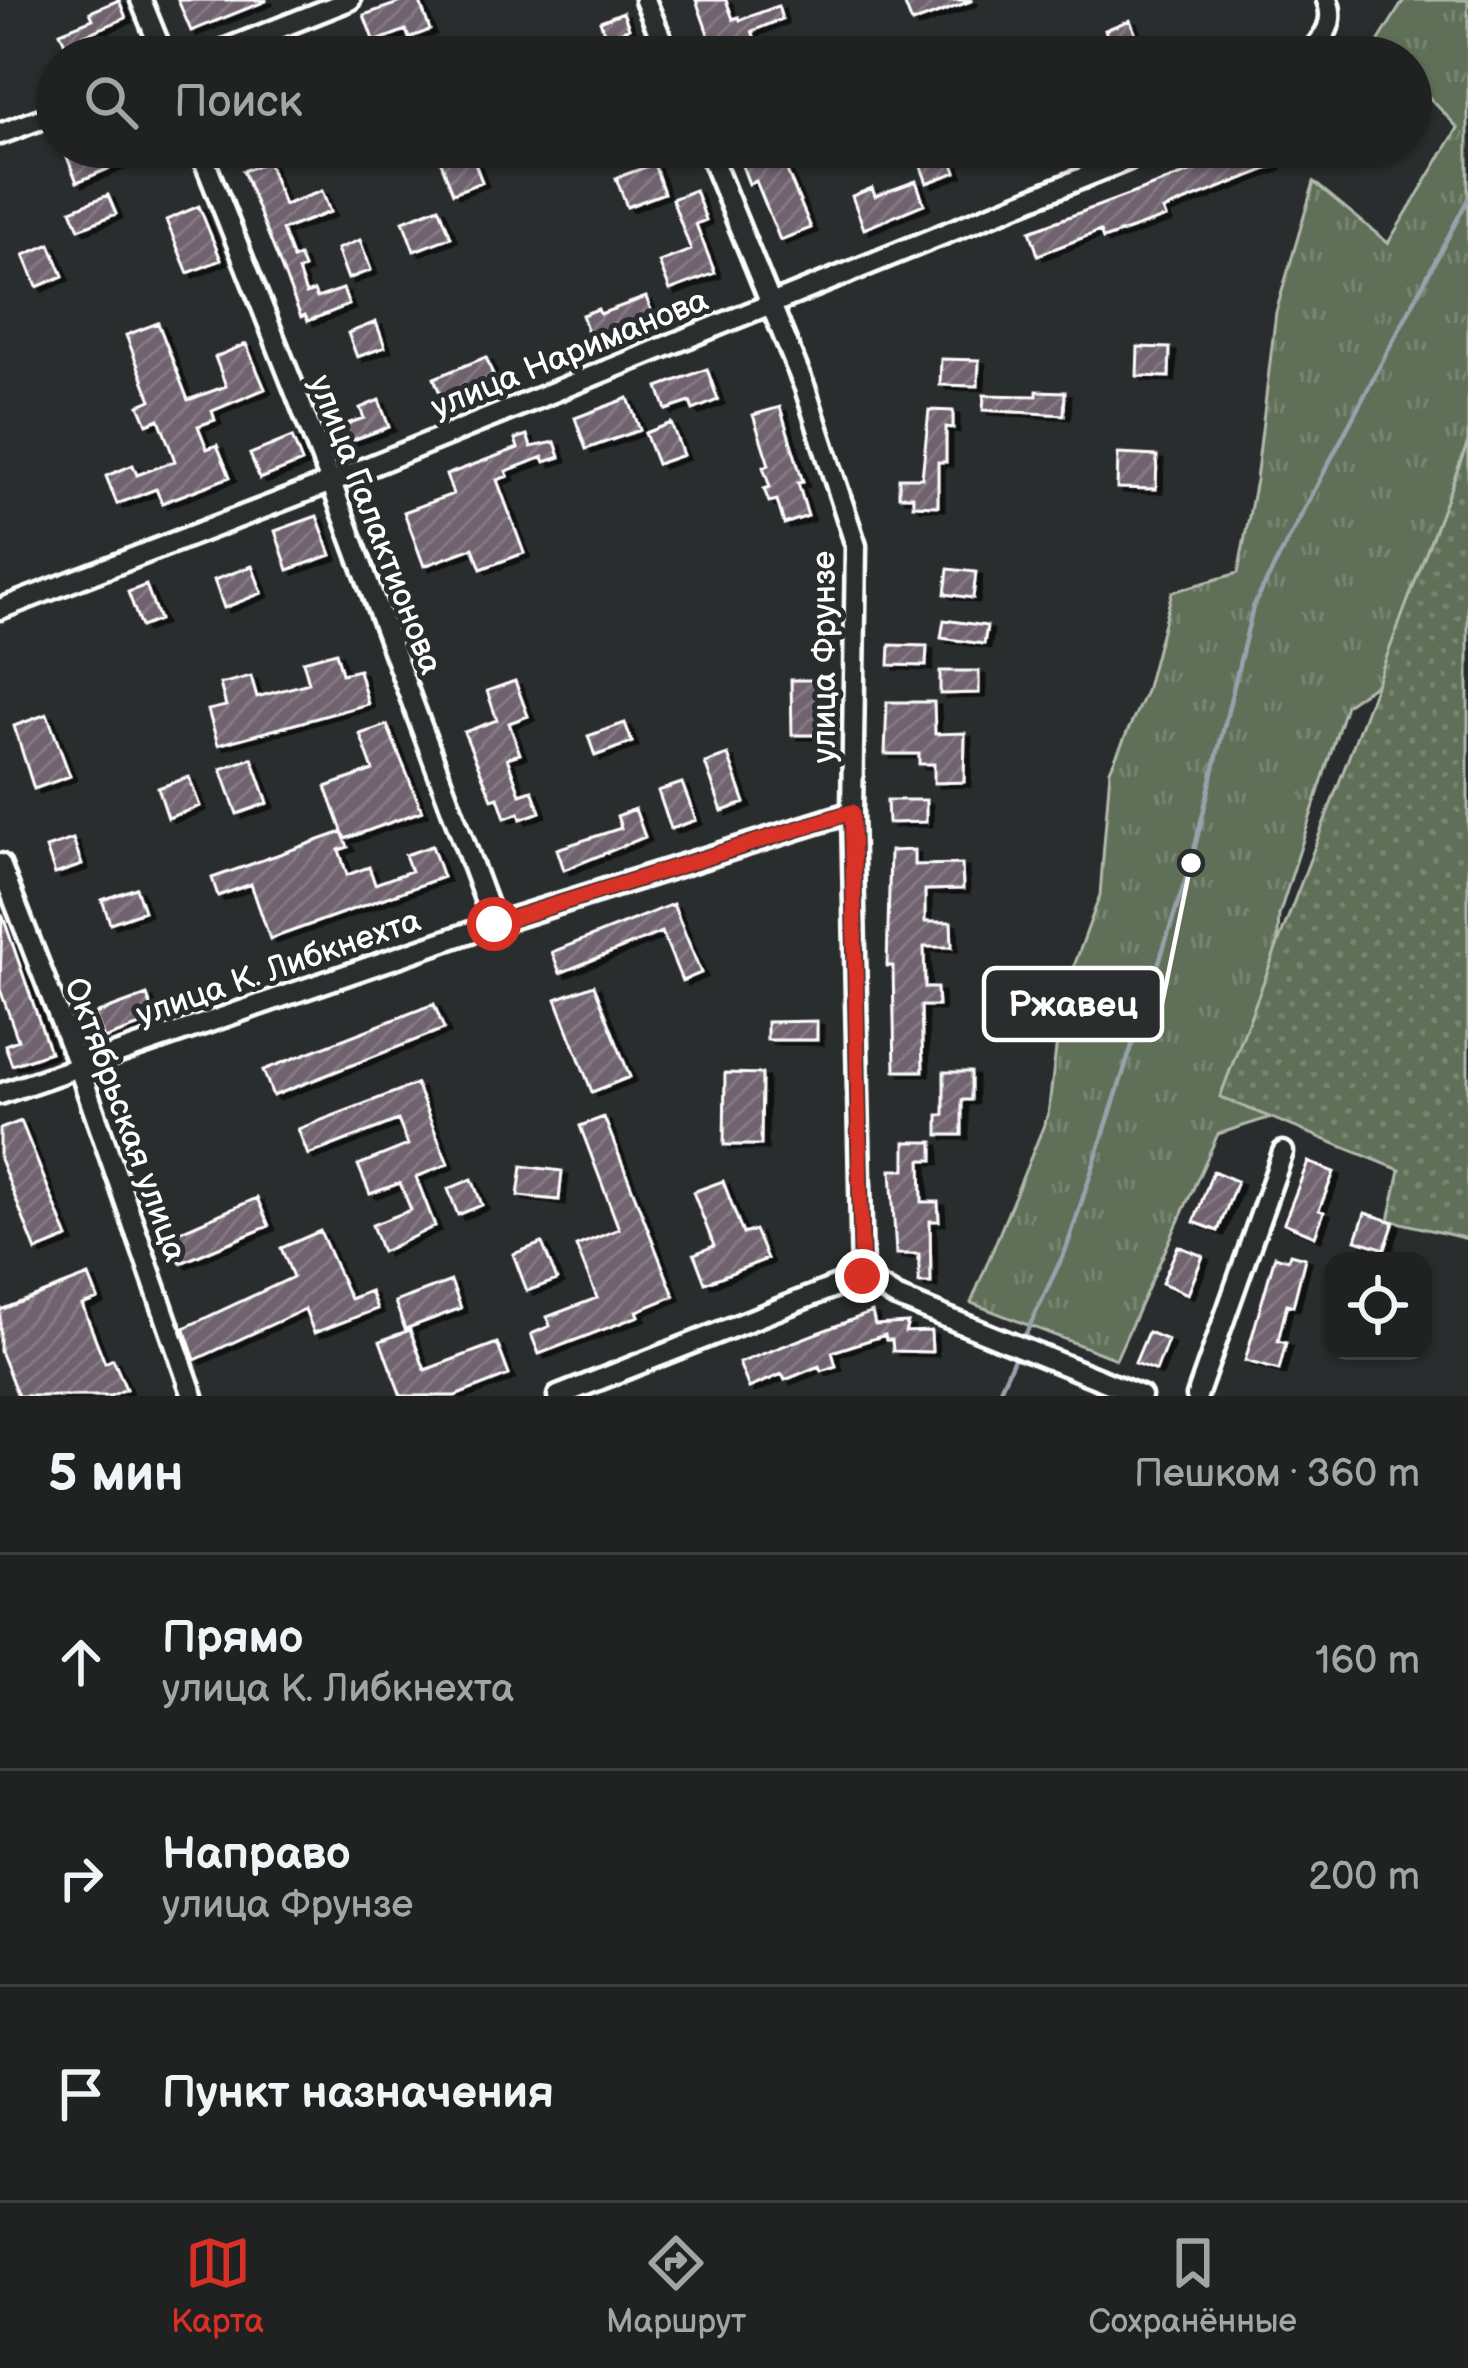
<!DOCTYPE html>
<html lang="ru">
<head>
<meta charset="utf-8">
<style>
	body { margin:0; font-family:"Balsamiq Sans",sans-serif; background:#2d2f2f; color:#f1f3f6 }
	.controls { position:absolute; right:36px; bottom:36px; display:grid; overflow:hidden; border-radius:24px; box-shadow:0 3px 9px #0004 }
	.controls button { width:108px; height:108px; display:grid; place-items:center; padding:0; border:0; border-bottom:3px solid #3d3f40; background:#202222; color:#f1f3f6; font:60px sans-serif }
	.stop { position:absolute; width:36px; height:36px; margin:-27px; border:9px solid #d93025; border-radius:50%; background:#fff }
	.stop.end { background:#d93025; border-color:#fff; box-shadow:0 3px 12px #0008 }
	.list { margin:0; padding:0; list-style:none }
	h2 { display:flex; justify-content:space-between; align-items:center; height:156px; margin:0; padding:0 48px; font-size:51px }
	h2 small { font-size:39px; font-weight:400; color:#a2a4a5 }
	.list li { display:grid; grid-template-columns:78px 1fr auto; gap:36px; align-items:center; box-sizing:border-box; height:216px; padding:0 48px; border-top:3px solid #3d3f40 }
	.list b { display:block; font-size:45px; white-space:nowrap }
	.list p { margin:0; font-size:39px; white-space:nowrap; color:#a2a4a5 }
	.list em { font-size:39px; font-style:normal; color:#a2a4a5 }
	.icon { flex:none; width:66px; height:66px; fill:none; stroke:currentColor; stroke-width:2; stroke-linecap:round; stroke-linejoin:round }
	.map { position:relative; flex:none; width:1468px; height:1396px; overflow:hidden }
	.search { position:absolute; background:#202222; box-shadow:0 3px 9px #0004; left:36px; right:36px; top:36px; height:132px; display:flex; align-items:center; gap:30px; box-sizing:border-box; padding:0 42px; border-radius:66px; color:#a2a4a5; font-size:45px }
	.sheet { height:804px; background:#202222 }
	nav { display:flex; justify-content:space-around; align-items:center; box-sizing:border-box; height:168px; border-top:3px solid #3d3f40; background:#202222; font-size:33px; color:#a2a4a5 }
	nav a { display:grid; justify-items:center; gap:6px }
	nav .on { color:#d93025 }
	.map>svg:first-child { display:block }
	.grass { fill:url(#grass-tufts); stroke:#b0b8ac; stroke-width:3 }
	.park { fill:url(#park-dots); stroke:#b0b8ac; stroke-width:3 }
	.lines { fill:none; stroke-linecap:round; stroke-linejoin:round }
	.stream { stroke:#96a2ac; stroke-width:4.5 }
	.building { fill:url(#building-hatch); stroke:#fff; stroke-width:3; filter:url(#shadow) }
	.street-casing { stroke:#fff; stroke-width:27 }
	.street { stroke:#2a2d2e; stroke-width:18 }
	.route { stroke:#d93025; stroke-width:15 }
	.labels { text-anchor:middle; stroke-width:10; stroke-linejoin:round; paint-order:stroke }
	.street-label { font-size:33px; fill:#fff; stroke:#2a2d2e }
	.leader { fill:none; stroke:#fff; stroke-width:4.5 }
	.callout-dot { fill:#fff; stroke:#2a2d2e; stroke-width:4.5 }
	.callout { fill:#2a2d2e; stroke:#fff; stroke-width:4.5 }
	.callout-label { font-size:36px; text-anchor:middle; font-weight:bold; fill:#fff }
</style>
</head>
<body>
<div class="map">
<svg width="1468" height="1396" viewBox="0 0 1468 1396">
	<defs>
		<pattern id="grass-tufts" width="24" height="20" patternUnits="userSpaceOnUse" patternTransform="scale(3)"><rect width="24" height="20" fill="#617058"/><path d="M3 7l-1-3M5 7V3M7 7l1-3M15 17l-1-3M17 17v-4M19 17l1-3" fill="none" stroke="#798571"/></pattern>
		<pattern id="park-dots" width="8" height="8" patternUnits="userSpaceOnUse" patternTransform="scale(3)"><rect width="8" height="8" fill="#617058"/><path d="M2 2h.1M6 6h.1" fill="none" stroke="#798571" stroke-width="1.8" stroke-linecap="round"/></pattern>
		<pattern id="building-hatch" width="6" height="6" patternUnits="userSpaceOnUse" patternTransform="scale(3)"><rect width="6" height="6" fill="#70626e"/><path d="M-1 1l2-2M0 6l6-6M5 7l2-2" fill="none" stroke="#857a84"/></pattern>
		<filter id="shadow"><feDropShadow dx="6" dy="4" stdDeviation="0" flood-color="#0009"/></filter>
	</defs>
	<rect width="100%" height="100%" fill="#2a2d2e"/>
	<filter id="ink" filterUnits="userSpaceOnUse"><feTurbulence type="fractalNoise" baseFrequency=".00833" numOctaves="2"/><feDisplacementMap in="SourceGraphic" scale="24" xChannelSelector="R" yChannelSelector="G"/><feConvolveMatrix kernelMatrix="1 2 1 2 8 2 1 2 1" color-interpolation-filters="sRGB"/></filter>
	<g filter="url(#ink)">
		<path class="grass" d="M1404,0H1468V580L1411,660L1346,705L1279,915L1272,1050L1331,1098L1218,1134L1116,1359L971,1303L1048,1115L1062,999L1100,895L1110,770L1146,691L1172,592L1238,573L1256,480L1276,312L1314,182L1388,243L1458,128L1411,78V57H1392L1378,42Z"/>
		<path class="park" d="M1468,442V1239L1389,1220L1400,1170L1220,1097Z"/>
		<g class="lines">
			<path class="stream" d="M1022,1342L1067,1247L1191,863L1253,607L1468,199
				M997,1396L1017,1352"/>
		</g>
		<path class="building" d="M119,0L126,18L82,36L87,49L70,56L60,32L93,19L90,12Z
			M178,0H266V1L191,31Z
			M407,0H419L430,30L409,38L406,30L374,42L364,15Z
			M696,0H726L733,19L739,17L740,20L778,6L782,19L752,31L762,57H730L725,44L713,48Z
			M903,0H971V1L912,23Z
			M623,12L629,28L622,31L632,57H607L603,45L608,43L600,21Z
			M1130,20L1141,48L1116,57L1105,30Z
			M63,147H160L77,182Z
			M435,147H469L482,182L453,193Z
			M735,147H777L811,228L780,240L756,181L749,184Z
			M926,147H947L956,172L927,183L915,151Z
			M1249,147H1268L1275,166L1163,210L1166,217L1103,239L1100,231L1038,255L1030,231L1250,150Z
			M268,162L284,205L322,191L330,212L282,230L293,259L299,256L304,268L298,271L306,294L314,291L317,298L343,289L349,305L308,321L305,315L301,317L243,171Z
			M654,164L664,193L627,207L616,178Z
			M916,181L924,204L864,229L852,196L872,188L875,196Z
			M695,190L706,220L696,224L715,273L670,290L659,262L691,250L672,199Z
			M108,195L116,214L79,229L71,210Z
			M199,206L221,260L188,273L166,220Z
			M439,207L451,237L414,251L403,221Z
			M360,240L371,270L348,279L337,249Z
			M50,244L63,276L37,287L24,255Z
			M646,297L654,318L592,343L582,315L598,309L600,314Z
			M376,322L385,347L357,357L348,333Z
			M158,323L188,400L226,386L215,357L246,344L265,389L212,411L215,420L198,426L207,449L217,445L230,477L162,503L156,489L117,504L106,476L133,465L137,475L175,461L159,419L147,424L139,405L151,400L126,335Z
			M1138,347L1170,348L1169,377L1137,376Z
			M486,357L496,383L444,404L434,378Z
			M941,359L979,360L978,386L940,385Z
			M707,369L718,400L693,410L690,402L666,410L658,387Z
			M1037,391L1065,392L1064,415L983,410L984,395L1037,396Z
			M628,398L640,430L586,449L575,418Z
			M379,400L389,427L350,441L344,425L364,418L360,408Z
			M780,407L803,482L798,483L808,516L784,524L777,500L769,502L764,489L770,487L763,467L769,465L753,415Z
			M929,410L953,411V428L946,427V462H938V506L913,505V496H899V478H922Z
			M671,423L683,455L657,464L645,433Z
			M527,435L531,447L555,442L560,457L545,462L543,457L506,471L508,476L497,480L524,553L481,569L473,548L424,566L404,512L453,494L446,475L518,448L515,439Z
			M292,437L302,462L260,479L250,454Z
			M1118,454L1157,456L1156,489L1117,488Z
			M317,516L331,555L288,570L275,531Z
			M252,566L262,593L224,608L214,580Z
			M948,569L976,572L973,598L945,594Z
			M146,585L159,620L141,627L128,592Z
			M944,620L987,626L984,644L941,638Z
			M890,645L927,646L926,666L889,665Z
			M336,652L342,674L359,670L368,704L218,745L208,710L226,706L220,684L251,676L257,697L309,683L303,661Z
			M940,671H979V693L940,694Z
			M791,680H818L819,735H792Z
			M515,681L528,716L509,723L520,754L507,758L520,794L532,790L540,812L521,819L519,813L505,818L498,797L492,799L464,732L497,720L487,691Z
			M887,702H934L935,734L965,733L964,782L934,783V764H919V754H885Z
			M47,714L70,776L34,789L14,726Z
			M625,723L632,742L595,756L588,736Z
			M387,725L422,811L345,839L326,787L373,770L360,734Z
			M728,755L745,803L722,811L705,763Z
			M252,758L268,803L237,814L221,769Z
			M189,777L200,806L168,818L158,788Z
			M682,783L696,820L671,829L658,791Z
			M887,800H926V822L888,823Z
			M635,809L645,837L564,870L557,849L621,828L617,816Z
			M342,832L348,847L339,850L347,875L369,867L375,884L411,871L405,855L432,846L443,877L270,939L251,884L218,896L212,878Z
			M73,839L82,865L55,874L46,848Z
			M914,850V865L962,864L963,889L925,890V922H951L952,947H924L925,988H937L938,1006H921L923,1071H895L893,966H887L890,851Z
			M136,888L144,911L110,923L102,900Z
			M673,904L701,973L682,981L662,932L560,973L552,952Z
			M2,914L50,1052L12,1065L5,1045L18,1040L0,989Z
			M594,985L630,1077L592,1092L556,999Z
			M147,995L156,1020L104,1039L95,1014Z
			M434,1004L444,1029L273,1096L263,1070Z
			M817,1021V1040H767V1022Z
			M944,1072H971V1100H962V1135H938V1115H944Z
			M725,1073L762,1074L761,1145H724Z
			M416,1084L448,1164L416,1177L435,1226L382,1252L372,1225L411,1210L400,1183L370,1194L358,1165L408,1145L398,1120L308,1155L298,1129Z
			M604,1117L674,1296L637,1311L639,1316L539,1354L531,1334L550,1326L547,1317L597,1298L576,1246L619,1229L580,1126Z
			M21,1121L68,1238L36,1251L0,1159V1129Z
			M905,1142H933V1160H921L922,1202H938L939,1221H930L931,1283H919V1254H896L891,1170H905Z
			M1308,1162L1334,1172L1319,1210L1324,1212L1315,1236L1284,1223Z
			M522,1166L562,1171L559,1200L518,1196Z
			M1213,1171L1237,1181L1218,1231L1194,1222Z
			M472,1179L482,1205L458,1215L448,1189Z
			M723,1181L743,1234L755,1230L767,1259L705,1283L694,1254L714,1246L693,1192Z
			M257,1198L269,1226L181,1263L169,1236Z
			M1365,1213L1394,1222L1385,1249L1356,1240Z
			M320,1231L350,1299L370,1291L377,1309L314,1333L305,1309L195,1360L184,1328L293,1277L281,1248Z
			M542,1243L557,1280L527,1291L513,1254Z
			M1178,1246L1203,1256L1188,1294L1162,1283Z
			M1290,1254L1305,1258L1293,1306L1287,1304L1278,1341L1286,1343L1279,1370L1245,1361L1275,1256L1288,1260Z
			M89,1276L98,1299L82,1305L105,1363L113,1359L126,1389L110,1396H18L0,1351V1310Z
			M451,1281L461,1308L405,1329L395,1302Z
			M872,1312L875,1325L908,1323L905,1332L931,1331L932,1352L893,1351L892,1340H886L885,1335L832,1352L836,1366L821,1371L819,1366L785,1380L782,1374L749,1388L739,1363Z
			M410,1330L425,1370L497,1343L509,1375L455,1396H401L380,1341Z
			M1148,1332L1168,1340L1156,1371L1135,1363Z"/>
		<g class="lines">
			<defs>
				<path id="street" d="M141,0L164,57
					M645,0L669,57
					M206,57L350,0
					M1307,57C1322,39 1337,24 1327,0
					M0,134L57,113
					M199,147L331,482L494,924
					M707,147L805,388L856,546L852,812L862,1276
					M0,609L331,482L1159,147
					M0,864L78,1065L193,1396
					M0,1094L494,924L852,812
					M862,1276L896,1297L1141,1396
					M558,1396L862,1276
					M1197,1396L1283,1152"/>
			</defs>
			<use href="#street" class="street-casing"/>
			<use href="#street" class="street"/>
		</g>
	</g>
	<g class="lines" filter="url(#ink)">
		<path class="route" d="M494,924L852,812L862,1276"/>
	</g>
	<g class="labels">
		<g class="street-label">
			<text transform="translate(569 352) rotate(-22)" y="12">улица Нариманова</text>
			<text transform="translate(377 524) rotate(69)" y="12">улица Галактионова</text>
			<text transform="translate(823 657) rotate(-90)" y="12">улица Фрунзе</text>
			<text transform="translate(278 966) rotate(-19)" y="12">улица К. Либкнехта</text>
			<text transform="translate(127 1119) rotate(70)" y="12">Октябрьская улица</text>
		</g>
	</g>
	<path class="leader" d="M1191 863L1162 1004"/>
	<circle class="callout-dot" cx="1191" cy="863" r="12"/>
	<rect class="callout" x="984" y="968" width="178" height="72" rx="12"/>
	<g class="callout-label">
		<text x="1073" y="1016">Ржавец</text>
	</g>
</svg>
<div class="controls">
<button><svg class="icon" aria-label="locate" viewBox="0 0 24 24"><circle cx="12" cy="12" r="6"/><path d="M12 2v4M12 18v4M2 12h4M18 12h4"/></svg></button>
</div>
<div class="stop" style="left:494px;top:924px"></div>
<div class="stop end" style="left:862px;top:1276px"></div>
<div class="search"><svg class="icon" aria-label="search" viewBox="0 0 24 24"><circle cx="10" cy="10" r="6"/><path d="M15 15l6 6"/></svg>Поиск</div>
</div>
<section class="sheet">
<h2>5 мин<small>Пешком · 360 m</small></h2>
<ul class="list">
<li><svg class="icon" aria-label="ahead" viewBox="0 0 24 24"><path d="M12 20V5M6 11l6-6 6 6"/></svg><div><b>Прямо</b><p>улица К. Либкнехта</p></div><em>160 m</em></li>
<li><svg class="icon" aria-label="right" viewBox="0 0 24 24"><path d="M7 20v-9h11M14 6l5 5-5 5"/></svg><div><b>Направо</b><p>улица Фрунзе</p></div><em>200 m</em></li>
<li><svg class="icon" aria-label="arrive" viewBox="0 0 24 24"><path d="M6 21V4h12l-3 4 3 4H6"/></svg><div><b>Пункт назначения</b></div></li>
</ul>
</section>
<nav>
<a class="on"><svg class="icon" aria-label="map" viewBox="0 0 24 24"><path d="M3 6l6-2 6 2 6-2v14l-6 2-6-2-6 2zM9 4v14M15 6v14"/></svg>Карта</a>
<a><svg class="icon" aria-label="directions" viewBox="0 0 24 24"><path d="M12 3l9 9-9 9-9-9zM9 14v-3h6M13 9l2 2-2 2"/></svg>Маршрут</a>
<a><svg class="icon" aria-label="saved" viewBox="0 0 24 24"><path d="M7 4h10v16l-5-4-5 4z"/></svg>Сохранённые</a>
</nav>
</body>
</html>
